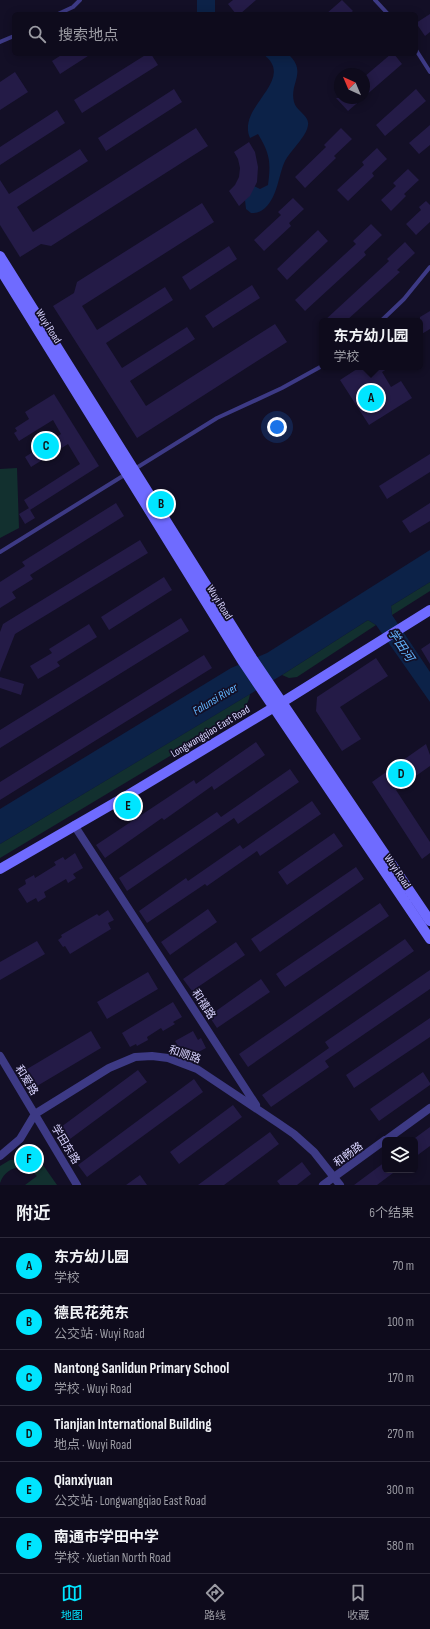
<!DOCTYPE html>
<html lang="zh">
<head>
<meta charset="utf-8">
<style>
	body { margin:0; font-family:"Sofia Sans Condensed","Noto Sans SC",sans-serif; background:#171425; color:#f1f3f6 }
	.controls { position:absolute; right:12px; bottom:12px; display:grid; overflow:hidden; border-radius:6px; box-shadow:0 2px 10px #0003 }
	.controls button { width:36px; height:36px; display:grid; place-items:center; padding:0; border:0; border-bottom:1px solid #2e2b3b; background:#0e0b1c; color:#f1f3f6; font:20px sans-serif }
	.compass { position:absolute; left:334px; top:68px; width:36px; height:36px; border-radius:50%; background:#0e0b1c; box-shadow:0 2px 10px #0003; rotate:316deg }
	.you { position:absolute; left:277px; top:427px; width:14px; height:14px; margin:-10px; border:3px solid #fff; border-radius:50%; background:#1a73e8; box-shadow:0 0 0 6px #1a73e833 }
	.badge { display:grid; place-items:center; width:26px; height:26px; border-radius:50%; background:#00e5ff; color:#111; font-size:13px; font-weight:700 }
	.pin { position:absolute; translate:-50% -50%; border:2px solid #fff; box-shadow:0 1px 4px #0006 }
	.popup { position:absolute; left:319px; top:318px; width:104px; height:52px; box-sizing:border-box; display:grid; place-content:center; border-radius:6px; background:#0e0b1c; filter:drop-shadow(0 1px 3px #0005); font-size:13px; white-space:nowrap; color:#9b9ba3 }
	.popup b { font-size:15px; color:#f1f3f6 }
	.popup::after { content:''; position:absolute; left:50%; top:100%; margin-left:-8px; border:8px solid transparent; border-top-color:#0e0b1c }
	.list { margin:0; padding:0; list-style:none }
	h2 { display:flex; justify-content:space-between; align-items:center; height:52px; margin:0; padding:0 16px; font-size:17px }
	h2 small { font-size:13px; font-weight:400; color:#9b9ba3 }
	.list li { display:grid; grid-template-columns:26px 1fr auto; gap:12px; align-items:center; box-sizing:border-box; height:56px; padding:0 16px; border-top:1px solid #2e2b3b }
	.list b { display:block; font-size:15px; white-space:nowrap }
	.list p { margin:0; font-size:13px; white-space:nowrap; color:#9b9ba3 }
	.list em { font-size:13px; font-style:normal; color:#9b9ba3 }
	.icon { flex:none; width:22px; height:22px; fill:none; stroke:currentColor; stroke-width:2; stroke-linecap:round; stroke-linejoin:round }
	.map { position:relative; flex:none; width:430px; height:1185px; overflow:hidden }
	.search { position:absolute; background:#0e0b1c; box-shadow:0 2px 10px #0003; left:12px; right:12px; top:12px; height:44px; display:flex; align-items:center; gap:10px; box-sizing:border-box; padding:0 14px; border-radius:6px; color:#9b9ba3; font-size:15px }
	.sheet { height:388px; background:#0e0b1c }
	nav { display:flex; justify-content:space-around; align-items:center; box-sizing:border-box; height:56px; border-top:1px solid #2e2b3b; background:#0e0b1c; font-size:11px; color:#9b9ba3 }
	nav a { display:grid; justify-items:center; gap:2px }
	nav .on { color:#00e5ff }
	.map>svg:first-child { display:block }
	.green { fill:#12302f }
	.water { fill:#0c2248 }
	.building { fill:#241b47 }
	.lines { fill:none; stroke-linecap:round; stroke-linejoin:round }
	.lane { stroke:#3d3a85; stroke-width:4 }
	.street { stroke:#3d3a85; stroke-width:8 }
	.secondary { stroke:#6f6bff; stroke-width:10 }
	.labels { text-anchor:middle; stroke-width:3.5; stroke-linejoin:round; paint-order:stroke }
	.street-label { font-size:11px; fill:#d9d4ff; stroke:#130f26 }
	.water-label { font-size:12px; font-style:italic; fill:#62b6ff; stroke:#130f26 }
</style>
</head>
<body>
<div class="map">
<svg width="430" height="1185" viewBox="0 0 430 1185">
	<rect width="100%" height="100%" fill="#130f26"/>
	<path class="green" d="M17,468L19,528L0,538V469Z
		M430,582V591L392,615L391,606Z
		M368,620L376,625L297,677L289,678L282,675Z
		M250,694C248,708 240,712 230,720L0,858V844Z
		M28,1145H29L57,1185H25L37,1176C25,1162 6,1166 0,1183V1166L10,1160L26,1159L21,1150Z"/>
	<path class="water" d="M197,0H215V14H197Z
		M263,54H288C308,72 289,83 294,102C296,111 310,116 308,125C307,136 291,150 285,161C278,176 278,196 265,208C261,212 257,213 251,213L246,209L245,200L254,186L260,189L268,185C271,162 270,154 258,134L250,138C236,106 298,80 263,54Z
		M430,550V582L391,606L392,615L430,672V702L376,625L368,620L282,675L0,844V809L231,668L267,653Z"/>
	<path class="building" d="M233,0H256L240,14H236L228,4Z
		M342,0L353,11L349,14H326Z
		M430,14V32L425,36L416,23Z
		M63,54H91L60,74L52,61Z
		M147,54H151L158,65L82,113L74,100Z
		M391,54H394L402,64L364,97V77Z
		M15,72L28,92L0,110V82Z
		M174,89L182,102L106,151L98,138Z
		M416,89L426,101L385,136L376,125Z
		M336,98H363L348,111Z
		M57,110L65,123L0,165V147Z
		M430,125V145L419,154L409,143Z
		M196,128L208,146L51,246L41,244L20,257L0,225V180L9,194L80,149L88,161L17,207L33,232Z
		M341,128L352,139L334,156L336,158L305,188L295,177L326,147L324,145Z
		M249,142L255,152L258,167L257,182L250,196L239,206L229,191L235,185L239,177L240,168L238,159L234,152Z
		M377,148L387,159L372,173L374,176L348,201L337,190L364,165L362,162Z
		M408,169L419,180L404,194L406,196L391,211L381,200L396,186L393,183Z
		M293,198L304,209L289,223L291,226L264,251L254,240L281,215L278,212Z
		M426,201L430,205V222L416,235L406,224L421,210L419,207Z
		M202,203L214,222L82,306L97,330L165,287L173,300L106,343L122,368L187,327L195,339L130,381L146,406L275,324L287,342L137,438L53,306L74,293L77,282Z
		M371,224L382,235L364,252L366,255L305,311L295,300L356,244L353,241Z
		M318,230L328,241L287,280L277,269Z
		M405,242L415,253L397,270L400,272L346,321H324L389,261L387,259Z
		M229,246L237,259L190,290L182,277Z
		M252,285L260,298L213,328L205,316Z
		M430,311V329L420,335V317Z
		M360,367H390L382,372L391,387L401,381L412,398L369,425L340,380Z
		M54,394L99,466L30,510L24,500L80,464L68,444L31,467L25,457L61,434L53,420L19,441L14,433L17,431L15,428L29,419L25,412Z
		M430,454V472L387,499L379,486Z
		M116,503L124,516L30,575L33,579L12,592L16,598L0,608V582L25,566L22,562Z
		M430,503V521L410,533L402,521Z
		M29,508L35,518L25,524L19,514Z
		M140,540L148,553L15,634L0,672V632L3,624Z
		M164,577L172,590L109,630L101,617Z
		M181,618L189,631L0,748V730Z
		M89,624L97,637L57,662L60,666L38,679L30,666L52,653L49,649Z
		M430,643V664L421,649Z
		M204,655L212,668L0,800V782Z
		M376,658L388,676L340,707L361,739L342,751L316,711L317,697Z
		M0,677L24,684L21,695L0,688Z
		M256,742L265,755L214,790L212,786L164,820L162,818L105,858L96,845L194,780L196,784Z
		M426,744L430,755V766L396,790L430,842V853L422,859L372,782Z
		M290,769L299,782L238,824L234,818L127,891L119,878L217,812L221,817Z
		M312,801L321,814L260,856L257,851L207,886L205,884L147,923L139,911L186,878L188,881L240,845L243,849Z
		M334,833L343,846L287,885L278,872Z
		M75,853L83,868L73,874L76,878L68,883L66,879L44,892L46,897L38,902L36,898L27,903L18,889L26,884L25,880L34,875L35,878L56,865L54,862L63,857L65,860Z
		M356,867L364,879L260,952L251,939Z
		M380,903L389,916L285,987L276,974Z
		M208,909L217,922L170,955L161,942Z
		M108,910L114,920L108,923L111,929L70,954L65,946L63,947L58,940L62,937L61,935L97,914L99,916Z
		M405,939L414,951L248,1067L239,1054Z
		M37,941L45,954L0,980V962Z
		M236,942L245,955L192,991L183,979Z
		M430,970V989L325,1061L329,1067L271,1107L262,1095L329,1048L325,1042Z
		M148,972L158,989L107,1019L97,1002Z
		M261,979L270,992L217,1028L209,1016Z
		M173,1002L182,1017L173,1022L175,1024L163,1031L161,1028L147,1037L148,1040L137,1046L136,1044L130,1047L122,1033Z
		M430,1018V1037L354,1088L346,1075Z
		M91,1031L101,1048L32,1089L22,1072Z
		M193,1031L198,1040L201,1038L206,1048L189,1057L185,1051L182,1052L175,1041Z
		M138,1070L147,1082L70,1139L61,1127Z
		M423,1072L430,1083V1085L379,1121L370,1109Z
		M194,1079L203,1092L87,1177L78,1165Z
		M233,1105L242,1117L179,1164L170,1152Z
		M430,1127V1146L415,1157V1138Z
		M270,1132L279,1144L224,1185H198Z
		M302,1162L311,1174L297,1185H280L277,1181Z
		M385,1162V1170H397L377,1185H354Z
		M140,1175L147,1185H126Z"/>
	<g class="lines">
		<path class="lane" d="M375,0L388,14
			M58,14L73,7L80,0
			M0,42L14,36
			M416,50L430,72
			M381,321L404,299L430,267
			M133,470L217,418L282,388L322,366
			M0,552L126,474"/>
		<path class="street" d="M74,825L256,1105
			M0,1056L77,1185
			M386,1140L430,1108
			M0,1156L20,1139L35,1114L109,1068L135,1057L152,1056L168,1058L197,1069L278,1123L294,1134L314,1152L340,1185
			M323,1185L385,1140"/>
		<path class="secondary" d="M0,256L252,658L430,921
			M0,269L243,662L430,939
			M0,869L123,798L281,703L430,610"/>
	</g>
	<g class="labels">
		<g class="street-label">
			<text transform="translate(49 326) rotate(58)" y="4">Wuyi Road</text>
			<text transform="translate(220 602) rotate(58)" y="4">Wuyi Road</text>
			<text transform="translate(210 731) rotate(-31)" y="4">Longwangqiao East Road</text>
			<text transform="translate(398 871) rotate(56)" y="4">Wuyi Road</text>
			<text transform="translate(204 1004) rotate(57)" y="4">和禧路</text>
			<text transform="translate(185 1054) rotate(19)" y="4">和顺路</text>
			<text transform="translate(27 1080) rotate(59)" y="4">和爱路</text>
			<text transform="translate(66 1144) rotate(59)" y="4">学田东路</text>
			<text transform="translate(348 1154) rotate(-36)" y="4">和畅路</text>
		</g>
		<g class="water-label">
			<text transform="translate(401 645) rotate(56)" y="4">学田河</text>
			<text transform="translate(215 699) rotate(-31)" y="4">Falunsi River</text>
		</g>
	</g>
</svg>
<div class="controls">
<button><svg class="icon" aria-label="layers" viewBox="0 0 24 24"><path d="M12 4l9 5-9 5-9-5zM3 14l9 5 9-5"/></svg></button>
</div>
<svg class="compass" viewBox="-18 -18 36 36"><path d="M0-13l5 13h-10z" fill="#e53935"/><path d="M0 13l5-13h-10z" fill="#9b9ba3"/></svg>
<div class="you"></div>
<div class="pin badge" style="left:371px;top:398px">A</div>
<div class="popup"><b>东方幼儿园</b>学校</div>
<div class="pin badge" style="left:161px;top:504px">B</div>
<div class="pin badge" style="left:46px;top:446px">C</div>
<div class="pin badge" style="left:401px;top:774px">D</div>
<div class="pin badge" style="left:128px;top:806px">E</div>
<div class="pin badge" style="left:29px;top:1159px">F</div>
<div class="search"><svg class="icon" aria-label="search" viewBox="0 0 24 24"><circle cx="10" cy="10" r="6"/><path d="M15 15l6 6"/></svg>搜索地点</div>
</div>
<section class="sheet">
<h2>附近<small>6个结果</small></h2>
<ul class="list">
<li><span class="badge">A</span><div><b>东方幼儿园</b><p>学校</p></div><em>70 m</em></li>
<li><span class="badge">B</span><div><b>德民花苑东</b><p>公交站 · Wuyi Road</p></div><em>100 m</em></li>
<li><span class="badge">C</span><div><b>Nantong Sanlidun Primary School</b><p>学校 · Wuyi Road</p></div><em>170 m</em></li>
<li><span class="badge">D</span><div><b>Tianjian International Building</b><p>地点 · Wuyi Road</p></div><em>270 m</em></li>
<li><span class="badge">E</span><div><b>Qianxiyuan</b><p>公交站 · Longwangqiao East Road</p></div><em>300 m</em></li>
<li><span class="badge">F</span><div><b>南通市学田中学</b><p>学校 · Xuetian North Road</p></div><em>580 m</em></li>
</ul>
</section>
<nav>
<a class="on"><svg class="icon" aria-label="map" viewBox="0 0 24 24"><path d="M3 6l6-2 6 2 6-2v14l-6 2-6-2-6 2zM9 4v14M15 6v14"/></svg>地图</a>
<a><svg class="icon" aria-label="directions" viewBox="0 0 24 24"><path d="M12 3l9 9-9 9-9-9zM9 14v-3h6M13 9l2 2-2 2"/></svg>路线</a>
<a><svg class="icon" aria-label="saved" viewBox="0 0 24 24"><path d="M7 4h10v16l-5-4-5 4z"/></svg>收藏</a>
</nav>
</body>
</html>
